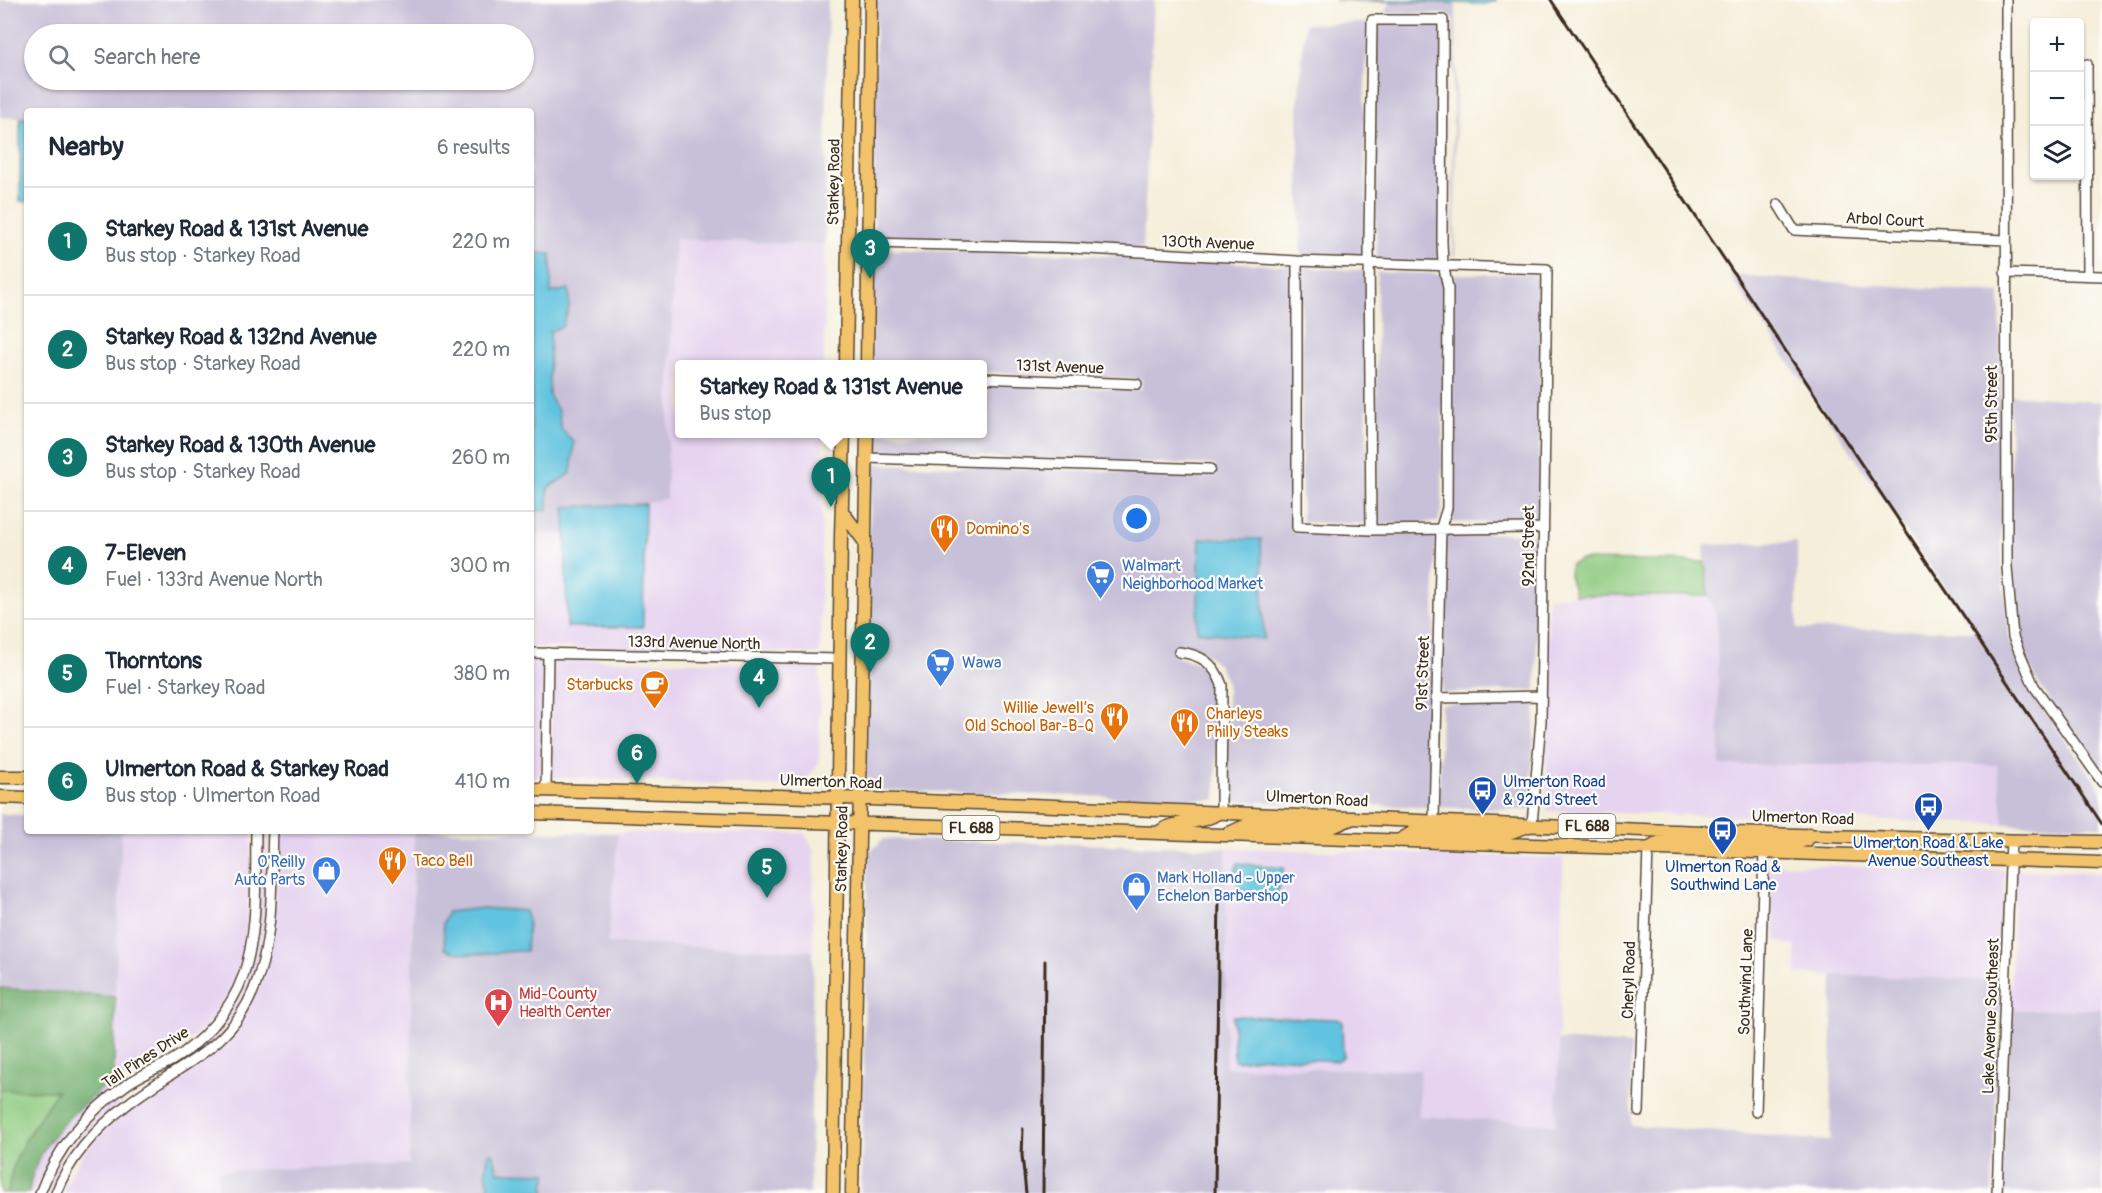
<!DOCTYPE html>
<html lang="en">
<head>
<meta charset="utf-8">
<style>
	body { margin:0; font-family:Pangolin,sans-serif; background:#f6f6f7; color:#1f2937 }
	.controls { position:absolute; right:18px; top:18px; display:grid; overflow:hidden; border-radius:6px; box-shadow:0 2px 4px #0004 }
	.controls button { width:54px; height:54px; display:grid; place-items:center; padding:0; border:0; border-bottom:2px solid #e0e1e3; background:#fff; color:#1f2937; font:30px sans-serif }
	.you { position:absolute; left:1137px; top:519px; width:21px; height:21px; margin:-15px; border:4px solid #fff; border-radius:50%; background:#1a73e8; box-shadow:0 0 0 9px #1a73e833 }
	.badge { display:grid; place-items:center; width:39px; height:39px; border-radius:50%; background:#0f766e; color:#fff; font-size:20px; font-weight:700 }
	.pin { position:absolute; translate:-50% -50px; filter:drop-shadow(0 2px 3px #0008) }
	.pin::after { content:''; position:absolute; top:32px; width:21px; height:18px; background:inherit; clip-path:polygon(0 0,100% 0,50% 100%) }
	.popup { position:absolute; left:675px; top:360px; width:312px; height:78px; box-sizing:border-box; display:grid; place-content:center; border-radius:6px; background:#fff; filter:drop-shadow(0 2px 4px #0005); font-size:20px; white-space:nowrap; color:#747a83 }
	.popup b { font-size:22px; color:#1f2937 }
	.popup::after { content:''; position:absolute; left:50%; top:100%; margin-left:-12px; border:12px solid transparent; border-top-color:#fff }
	.list { margin:0; padding:0; list-style:none }
	h2 { display:flex; justify-content:space-between; align-items:center; height:78px; margin:0; padding:0 24px; font-size:26px }
	h2 small { font-size:20px; font-weight:400; color:#747a83 }
	.list li { display:grid; grid-template-columns:39px 1fr auto; gap:18px; align-items:center; box-sizing:border-box; height:108px; padding:0 24px; border-top:2px solid #e0e1e3 }
	.list b { display:block; font-size:22px; white-space:nowrap }
	.list p { margin:0; font-size:20px; white-space:nowrap; color:#747a83 }
	.list em { font-size:20px; font-style:normal; color:#747a83 }
	.icon { flex:none; width:33px; height:33px; fill:none; stroke:currentColor; stroke-width:2; stroke-linecap:round; stroke-linejoin:round }
	.map { position:relative; flex:none; width:2102px; height:1193px; overflow:hidden }
	.search { position:absolute; background:#fff; box-shadow:0 2px 4px #0004; left:24px; top:24px; width:510px; height:66px; display:flex; align-items:center; gap:15px; box-sizing:border-box; padding:0 21px; border-radius:33px; color:#747a83; font-size:22px }
	.panel { position:absolute; background:#fff; box-shadow:0 2px 4px #0004; left:24px; top:108px; width:510px; height:726px; border-radius:6px }
	.map>svg:first-child { display:block }
	.built { fill:#e6d3f0; fill-rule:evenodd }
	.industrial { fill:#c8c0d8; fill-rule:evenodd }
	.green { fill:#8cc97e; stroke:#647a4e; stroke-width:1.5 }
	.forest { fill:#71ad6d; stroke:#566c46; stroke-width:1.5 }
	.water { fill:#61c3df; stroke:#4e767e; stroke-width:1.5 }
	.lines { fill:none; stroke-linecap:round; stroke-linejoin:round }
	.minor-casing { stroke:#57473a; stroke-width:12 }
	.major-casing { stroke:#57473a; stroke-width:15 }
	.minor { stroke:#fff; stroke-width:9 }
	.major { stroke:#f2c36a; stroke-width:12 }
	.rail { stroke:#3b2a1e; stroke-width:3 }
	.labels { text-anchor:middle; stroke-width:4.5; stroke-linejoin:round; paint-order:stroke }
	.shield { fill:#fdfcf7; stroke:#75695f; stroke-width:1.5 }
	.shield-label { font-size:15px; font-weight:bold; fill:#3b2a1e }
	.street-label { font-size:16px; fill:#3b2a1e; stroke:#fdfcf7 }
	.food-label { font-size:16px; fill:#c56008; stroke:#fdfcf7; text-anchor:start }
	.shop-label { font-size:16px; fill:#366cbe; stroke:#fdfcf7; text-anchor:start }
	.transit-label { font-size:16px; fill:#164399; stroke:#fdfcf7 }
	.health-label { font-size:16px; fill:#be3a42; stroke:#fdfcf7; text-anchor:start }
</style>
</head>
<body>
<div class="map">
<svg width="2102" height="1193" viewBox="0 0 2102 1193">
	<rect width="100%" height="100%" fill="#fdfcf7"/>
	<filter id="ink" filterUnits="userSpaceOnUse"><feTurbulence type="fractalNoise" baseFrequency=".0167" numOctaves="2"/><feDisplacementMap in="SourceGraphic" scale="12" xChannelSelector="R" yChannelSelector="G"/><feConvolveMatrix kernelMatrix="1 2 1 2 8 2 1 2 1" color-interpolation-filters="sRGB"/></filter>
	<filter id="wash" filterUnits="userSpaceOnUse"><feTurbulence type="fractalNoise" baseFrequency=".008" numOctaves="4" result="noise"/><feDisplacementMap in="SourceGraphic" scale="24" xChannelSelector="R" yChannelSelector="G"/><feGaussianBlur stdDeviation="1.35" result="paint"/><feColorMatrix in="noise" values="0 0 0 0 0 0 0 0 0 0 0 0 0 0 0 0 0 1.4 0 .05"/><feComposite in="paint" operator="in"/></filter>
	<g filter="url(#wash)">
		<rect width="100%" height="100%" fill="#f5eeda"/>
		<path class="built" d="M675,239L825,245L824,364H680V434H823L820,654L531,647V534H566L567,626L643,627V504L666,497Z
			M1575,595L1708,596L1716,614L1720,765H1998L2004,824L1547,811L1548,597Z
			M531,658H544L541,776H531Z
			M553,659L820,665L819,764L799,787L551,777Z
			M122,831H252L246,946L230,993L203,1029L171,1055L125,1079L98,1099L53,1151L34,1193H29L32,1172L42,1149L92,1095L114,1079L115,997Z
			M261,831H268L264,931L255,975L238,1008L217,1036L203,1049L128,1097L91,1129L75,1147L50,1193H45L61,1157L104,1108L131,1088L175,1064L194,1051L210,1037L238,999L248,977L258,933Z
			M277,831H414L409,1164L219,1171L218,1193H61L82,1155L98,1137L133,1106L208,1058L223,1044L245,1014L264,978L274,933Z
			M618,833H804L814,849L813,951L608,943Z
			M1226,848L1563,858L1557,1124L1419,1116L1420,1070L1226,1067ZM1239,863H1257L1281,866L1238,891V875L1235,871ZM1343,1032L1337,1061L1267,1057L1234,1060Z
			M1768,864L2005,870L2000,1011L1996,980L1797,974L1795,946L1777,941L1768,884Z
			M2015,870L2102,873V1009L2010,1010Z"/>
		<path class="industrial" d="M0,0H828L825,245L675,239L666,498L643,504L566,507V534H531V511L548,510V488L571,473L558,411L549,395L550,331L569,290L550,293L551,254L531,253V111H27V118L0,117ZM34,34H524V80H34Z
			M876,0H1154L1143,249L1072,243L874,238Z
			M1391,2L1456,3L1455,261L1529,263H1453V19L1448,14L1385,13Z
			M1368,23L1364,104L1368,260L1301,256L1298,104L1305,24Z
			M1377,23L1444,24V263L1377,261L1373,104Z
			M873,249L1071,254L1292,266L1293,527L1297,532L1366,535L1436,533L1430,807L1226,801L1227,683L1218,664L1208,655L1195,649L1175,645L1174,656L1203,664L1210,670L1217,687L1216,800L880,790L865,775L871,464L1214,475L1215,465L871,453V434H982L983,383L1141,390L1142,380L983,372L982,364H872Z
			M1301,267L1368,271L1366,524L1302,522Z
			M1377,272L1444,274L1442,507L1438,522L1376,524Z
			M1453,274H1542L1538,523L1448,522L1451,508Z
			M1729,275L2000,293L2002,567L2009,638L2030,690L2102,791V826L2004,824L1997,765H1720L1716,614L1708,596L1704,545L1797,542V629L1975,631Z
			M2010,395L2102,402V774L2038,683L2018,636L2012,567Z
			M1446,533L1538,534L1536,690L1442,693Z
			M1536,701L1529,810L1439,807L1441,704Z
			M0,814L27,815V831H122L115,997L0,988Z
			M414,831L618,833L608,943L813,951L810,1193H546L544,1186L547,1173L498,1172L495,1159L488,1154L486,1172L489,1186L485,1193H218V1171L409,1164ZM483,908L505,909L490,951L478,953L462,910Z
			M883,839L1226,848V1067L1420,1070L1419,1116L1556,1124L1559,1040L1631,1045V1125L1830,1141L1833,975L1997,980L2000,1011L1992,1193H861L868,854Z
			M2102,1009V1193H2002L2010,1010Z"/>
		<path class="green" d="M1581,560L1705,562L1708,596L1575,595L1569,575L1570,565Z
			M0,1090L58,1091C36,1122 11,1154 8,1193H0Z"/>
		<path class="forest" d="M0,988L115,997L114,1079C76,1109 35,1142 29,1193H8C11,1154 37,1123 57,1091L0,1090Z"/>
		<path class="water" d="M1335,0H1496V1L1484,4Z
			M20,118H27V202L20,201Z
			M531,253L551,254V293L569,289V307L562,327L550,331L549,395L558,411L561,429L574,442L571,473L548,488V510L531,511Z
			M645,504L643,627H567L565,507Z
			M1200,539H1261L1264,639L1197,631Z
			M1238,863L1284,868L1278,893L1238,891V875L1235,871Z
			M483,908L525,911L528,921L526,951C500,951 469,959 445,949L443,923L448,912Z
			M1233,1016L1337,1019L1342,1021L1343,1056L1337,1061L1267,1057L1236,1061L1234,1060Z
			M493,1153L498,1172L547,1173L544,1186L546,1193H485L489,1186L486,1172L488,1154Z"/>
	</g>
	<g filter="url(#ink)">
		<g class="lines">
			<defs>
				<path id="minor" d="M2006,0L2007,567L2013,637L2034,686L2102,782
					M2087,64L2088,275
					M1778,204L1794,230L2005,240
					M869,243L1071,248L1297,261L1547,269L1541,721L1532,824
					M1297,261V527L1371,530L1542,528
					M2005,273L2102,276
					M982,378L1137,384
					M866,458L1210,469
					M1371,530L1369,240L1372,20H1443L1442,242L1443,264L1448,288L1447,508L1441,527L1434,820
					M1179,652C1202,655 1214,663 1222,685L1221,811
					M531,653L839,659
					M1436,698L1540,696
					M546,790L548,653
					M1639,1112L1648,849
					M1756,1112L1764,853
					M40,1193C57,1148 87,1112 126,1085C140,1075 156,1069 171,1061C202,1043 231,1010 243,976C259,930 255,878 256,831
					M56,1193C70,1156 98,1127 129,1103C182,1062 237,1048 259,975C274,929 271,879 273,831
					M1997,1193L2011,841"/>
				<path id="major" d="M846,364L852,0
					M867,364L871,0
					M842,511L864,541
					M0,777H27
					M531,790C1055,799 1578,835 2102,842
					M0,797L27,798
					M531,813L2102,863
					M1158,833C1176,818 1197,827 1220,812
					M1227,834L1247,825L1332,827L1353,818
					M1398,841L1417,830L1508,833L1529,826
					M1648,849L1662,841L1671,839L1799,842L1807,840L1809,834
					M833,1193L841,536L844,434
					M852,1193L867,434"/>
			</defs>
			<use href="#minor" class="minor-casing"/>
			<use href="#major" class="major-casing"/>
			<use href="#minor" class="minor"/>
			<use href="#major" class="major"/>
			<path class="rail" d="M1551,0L2102,824
				M1023,1129L1022,1155L1026,1193
				M1043,1193L1045,961
				M1215,1193L1219,896"/>
		</g>
	</g>
	<defs>
		<symbol id="restaurant-pin" viewBox="-11 -11 22 30"><path d="M0 17L-7.5 6A9.5 9.5 0 1 1 7.5 6Z" fill="#e8710a" stroke="#fdfcf7"/><path d="M-5-6h1v4h1v-4h1v4h1v-4h1v5L-1.5 .5V6h-2V.5L-5-1ZM5-6V6H3V1.5H1.5Q1.5-4 5-6Z" fill="#fff"/></symbol>
		<symbol id="supermarket-pin" viewBox="-11 -11 22 30"><path d="M0 17L-7.5 6A9.5 9.5 0 1 1 7.5 6Z" fill="#3f7fe0" stroke="#fdfcf7"/><path d="M-6-5.5h2.5l.6 2H6L4.5 2H-2.5L-4.4-4H-6ZM-1.5 3.2a1.3 1.3 0 1 0 .1 0ZM3 3.2a1.3 1.3 0 1 0 .1 0Z" fill="#fff"/></symbol>
		<symbol id="cafe-pin" viewBox="-11 -11 22 30"><path d="M0 17L-7.5 6A9.5 9.5 0 1 1 7.5 6Z" fill="#e8710a" stroke="#fdfcf7"/><path d="M-5.5-4.5H6V0H3Q3 3.5 0 3.5H-2.5Q-5.5 3.5-5.5 0ZM3-3.2v2h1.7v-2ZM-6 4.5H4V6H-6Z" fill="#fff"/></symbol>
		<symbol id="bus-pin" viewBox="-11 -11 22 30"><path d="M0 17L-7.5 6A9.5 9.5 0 1 1 7.5 6Z" fill="#1a4fb4" stroke="#fdfcf7"/><path d="M-5-6H5V4H4V6H2V4H-2V6H-4V4H-5ZM-3.5-4V0h7V-4ZM-3.5 1.2v1.5H-2V1.2ZM2 1.2v1.5H3.5V1.2Z" fill="#fff"/></symbol>
		<symbol id="shop-pin" viewBox="-11 -11 22 30"><path d="M0 17L-7.5 6A9.5 9.5 0 1 1 7.5 6Z" fill="#3f7fe0" stroke="#fdfcf7"/><path d="M-5-2.5h2.3a2.7 3.5 0 0 1 5.4 0H5L5.5 6h-11ZM-1.5-2.5h3a1.5 2.3 0 0 0-3 0Z" fill="#fff"/></symbol>
		<symbol id="hospital-pin" viewBox="-11 -11 22 30"><path d="M0 17L-7.5 6A9.5 9.5 0 1 1 7.5 6Z" fill="#e0444e" stroke="#fdfcf7"/><path d="M-5-5h3v3.5h4V-5h3V5h-3V1.5h-4V5h-3Z" fill="#fff"/></symbol>
	</defs>
	<g fill-rule="evenodd">
		<use href="#restaurant-pin" x="928" y="512" width="33" height="45"/>
		<use href="#supermarket-pin" x="1084" y="558" width="33" height="45"/>
		<use href="#supermarket-pin" x="924" y="646" width="33" height="45"/>
		<use href="#cafe-pin" x="638" y="668" width="33" height="45"/>
		<use href="#restaurant-pin" x="1098" y="700" width="33" height="45"/>
		<use href="#restaurant-pin" x="1168" y="706" width="33" height="45"/>
		<use href="#bus-pin" x="1466" y="774" width="33" height="45"/>
		<use href="#bus-pin" x="1912" y="790" width="33" height="45"/>
		<use href="#bus-pin" x="1706" y="814" width="33" height="45"/>
		<use href="#restaurant-pin" x="376" y="844" width="33" height="45"/>
		<use href="#shop-pin" x="310" y="854" width="33" height="45"/>
		<use href="#shop-pin" x="1120" y="870" width="33" height="45"/>
		<use href="#hospital-pin" x="482" y="986" width="33" height="45"/>
	</g>
	<g class="labels">
		<g class="shield">
			<rect x="1558.5" y="814" width="57" height="24" rx="4.5"/>
			<rect x="942.5" y="816" width="57" height="24" rx="4.5"/>
		</g>
		<g class="shield-label">
			<text x="1587" y="831">FL 688</text>
			<text x="971" y="833">FL 688</text>
		</g>
		<g class="street-label">
			<text transform="translate(833 182) rotate(-89)" y="6">Starkey Road</text>
			<text transform="translate(1885 219) rotate(3)" y="6">Arbol Court</text>
			<text transform="translate(1208 242) rotate(2)" y="6">130th Avenue</text>
			<text transform="translate(1060 366) rotate(2)" y="6">131st Avenue</text>
			<text transform="translate(1991 404) rotate(-90)" y="6">95th Street</text>
			<text transform="translate(1528 546) rotate(-90)" y="6">92nd Street</text>
			<text transform="translate(694 642) rotate(1)" y="6">133rd Avenue North</text>
			<text transform="translate(1422 673) rotate(-88)" y="6">91st Street</text>
			<text transform="translate(831 781) rotate(2)" y="6">Ulmerton Road</text>
			<text transform="translate(1317 798) rotate(3)" y="6">Ulmerton Road</text>
			<text transform="translate(1803 817) rotate(2)" y="6">Ulmerton Road</text>
			<text transform="translate(841 849) rotate(-89)" y="6">Starkey Road</text>
			<text transform="translate(1628 980) rotate(-88)" y="6">Cheryl Road</text>
			<text transform="translate(1745 982) rotate(-88)" y="6">Southwind Lane</text>
			<text transform="translate(1990 1016) rotate(-88)" y="6">Lake Avenue Southeast</text>
			<text transform="translate(145 1057) rotate(-33)" y="6">Tall Pines Drive</text>
		</g>
		<g class="food-label">
			<text x="966" y="534">Domino's</text>
			<text x="633" y="690" text-anchor="end">Starbucks</text>
			<text x="1094" y="713" text-anchor="end">Willie Jewell’s<tspan x="1094" dy="18">Old School Bar-B-Q</tspan></text>
			<text x="1206" y="719">Charleys<tspan x="1206" dy="18">Philly Steaks</tspan></text>
			<text x="413" y="866">Taco Bell</text>
		</g>
		<g class="shop-label">
			<text x="1122" y="571">Walmart<tspan x="1122" dy="18">Neighborhood Market</tspan></text>
			<text x="962" y="668">Wawa</text>
			<text x="305" y="867" text-anchor="end">O'Reilly<tspan x="305" dy="18">Auto Parts</tspan></text>
			<text x="1157" y="883">Mark Holland - Upper<tspan x="1157" dy="18">Echelon Barbershop</tspan></text>
		</g>
		<g class="transit-label">
			<text x="1503" y="787" text-anchor="start">Ulmerton Road<tspan x="1503" dy="18">&amp; 92nd Street</tspan></text>
			<text x="1928" y="848">Ulmerton Road &amp; Lake<tspan x="1928" dy="18">Avenue Southeast</tspan></text>
			<text x="1723" y="872">Ulmerton Road &amp;<tspan x="1723" dy="18">Southwind Lane</tspan></text>
		</g>
		<g class="health-label">
			<text x="519" y="999">Mid-County<tspan x="519" dy="18">Health Center</tspan></text>
		</g>
	</g>
</svg>
<div class="controls">
<button>+</button>
<button>−</button>
<button><svg class="icon" aria-label="layers" viewBox="0 0 24 24"><path d="M12 4l9 5-9 5-9-5zM3 14l9 5 9-5"/></svg></button>
</div>
<div class="you"></div>
<div class="pin badge" style="left:831px;top:507px">1</div>
<div class="popup"><b>Starkey Road &amp; 131st Avenue</b>Bus stop</div>
<div class="pin badge" style="left:870px;top:673px">2</div>
<div class="pin badge" style="left:870px;top:279px">3</div>
<div class="pin badge" style="left:759px;top:708px">4</div>
<div class="pin badge" style="left:767px;top:898px">5</div>
<div class="pin badge" style="left:637px;top:784px">6</div>
<div class="search"><svg class="icon" aria-label="search" viewBox="0 0 24 24"><circle cx="10" cy="10" r="6"/><path d="M15 15l6 6"/></svg>Search here</div>
<section class="panel">
<h2>Nearby<small>6 results</small></h2>
<ul class="list">
<li><span class="badge">1</span><div><b>Starkey Road &amp; 131st Avenue</b><p>Bus stop · Starkey Road</p></div><em>220 m</em></li>
<li><span class="badge">2</span><div><b>Starkey Road &amp; 132nd Avenue</b><p>Bus stop · Starkey Road</p></div><em>220 m</em></li>
<li><span class="badge">3</span><div><b>Starkey Road &amp; 130th Avenue</b><p>Bus stop · Starkey Road</p></div><em>260 m</em></li>
<li><span class="badge">4</span><div><b>7-Eleven</b><p>Fuel · 133rd Avenue North</p></div><em>300 m</em></li>
<li><span class="badge">5</span><div><b>Thorntons</b><p>Fuel · Starkey Road</p></div><em>380 m</em></li>
<li><span class="badge">6</span><div><b>Ulmerton Road &amp; Starkey Road</b><p>Bus stop · Ulmerton Road</p></div><em>410 m</em></li>
</ul>
</section>
</div>
</body>
</html>
